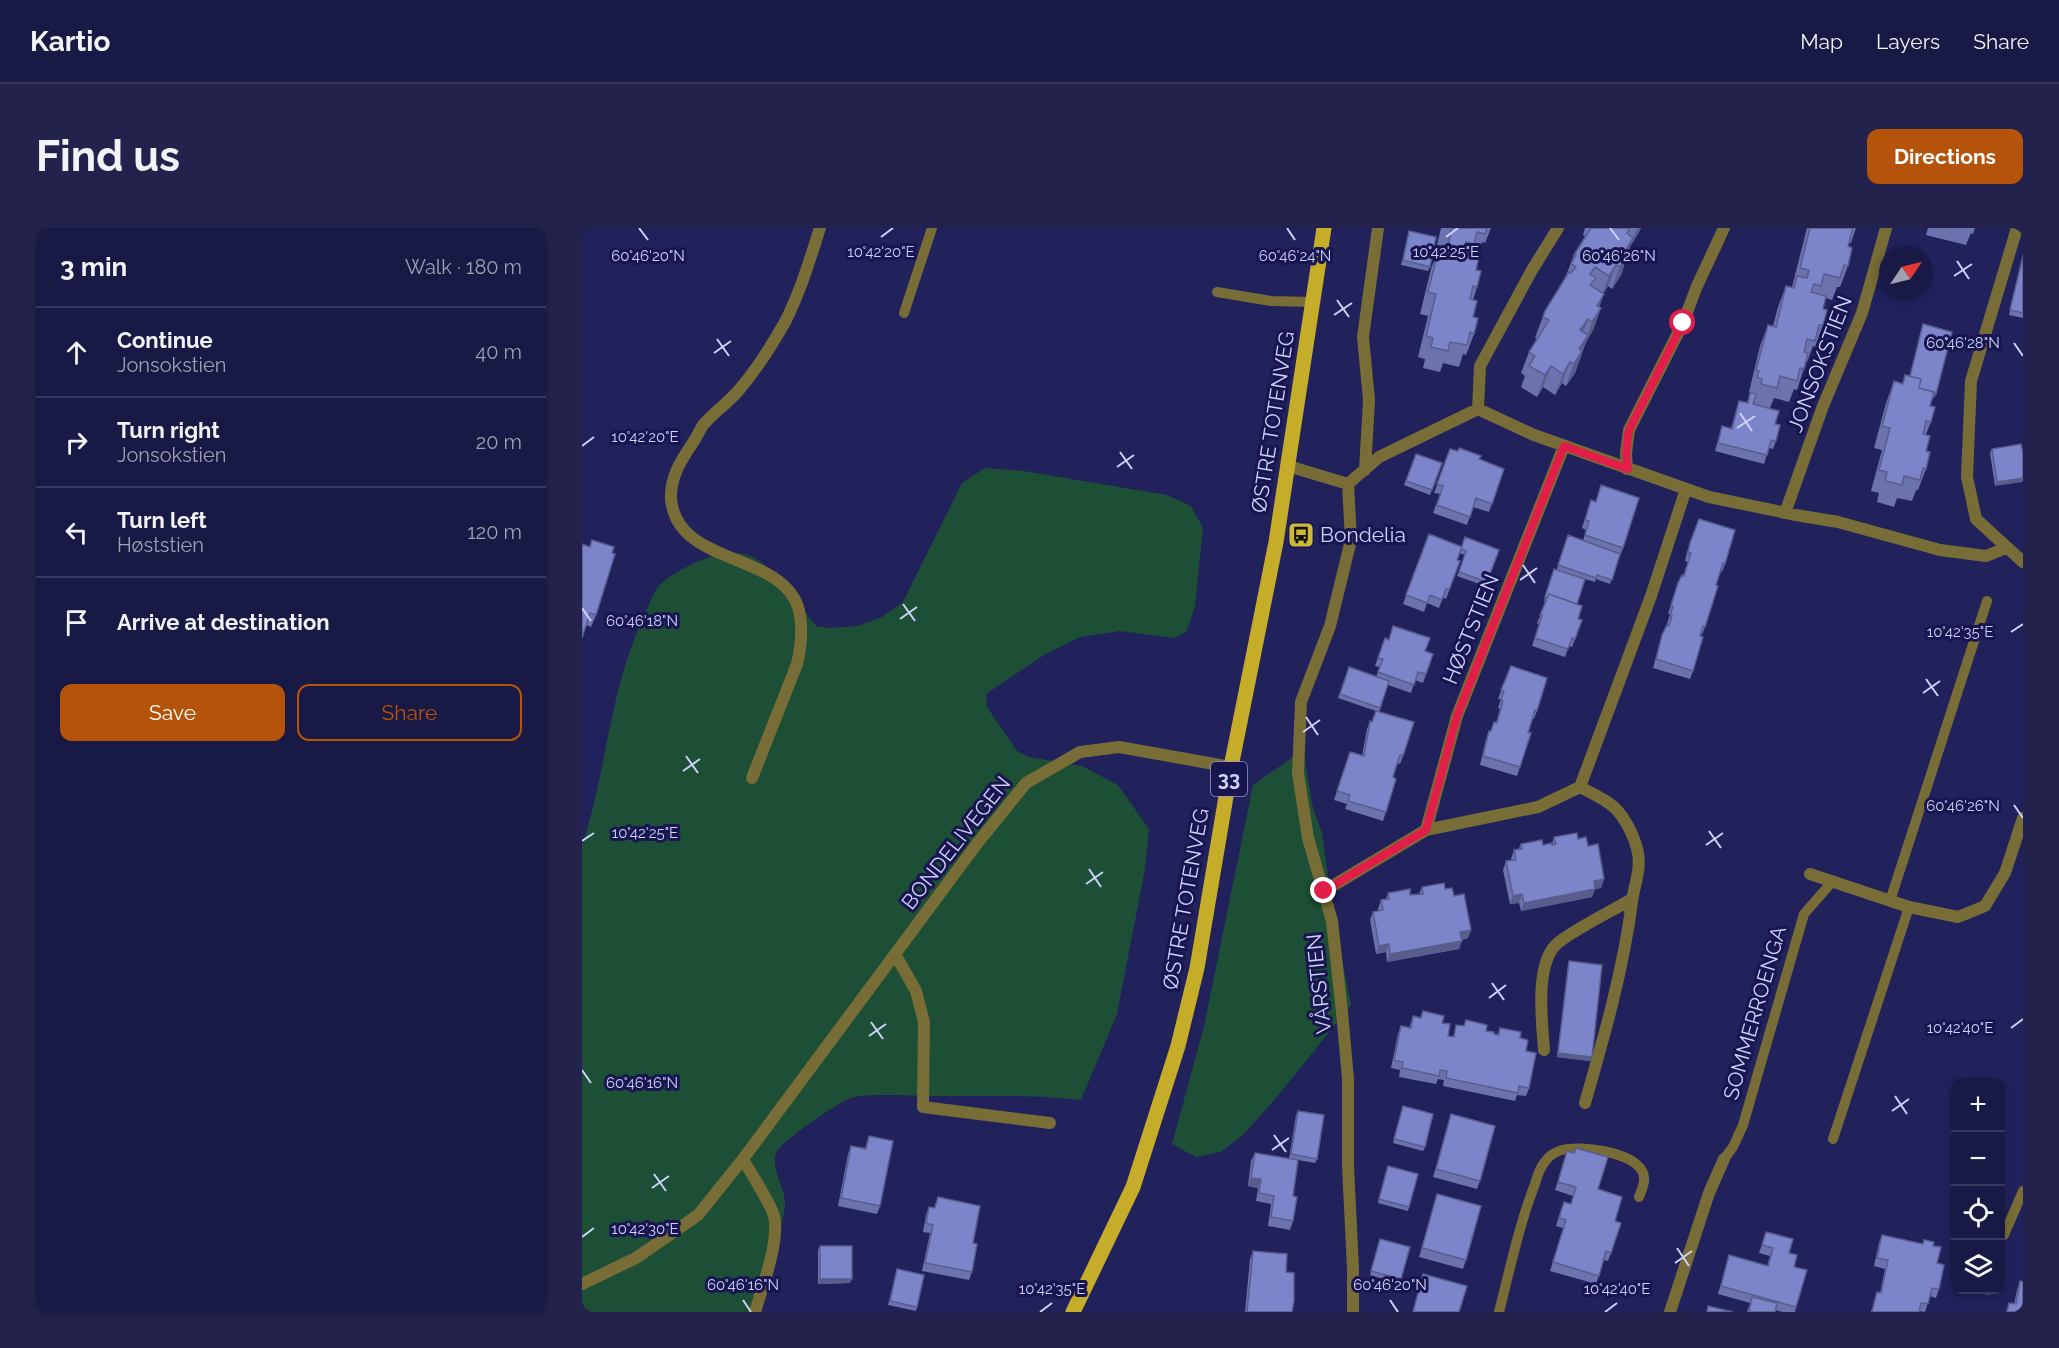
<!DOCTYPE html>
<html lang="en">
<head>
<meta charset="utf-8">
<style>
	body { margin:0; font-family:Raleway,sans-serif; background:#22224c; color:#f1f3f6 }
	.controls { position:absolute; right:18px; bottom:18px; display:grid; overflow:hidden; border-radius:12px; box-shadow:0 3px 9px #0003 }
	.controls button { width:54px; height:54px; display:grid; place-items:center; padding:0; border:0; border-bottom:2px solid #37385e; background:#191945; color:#f1f3f6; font:30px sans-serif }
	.compass { position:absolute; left:1297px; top:18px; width:54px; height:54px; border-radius:50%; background:#191945; box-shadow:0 3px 9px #0003; rotate:55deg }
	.stop { position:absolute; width:18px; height:18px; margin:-14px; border:4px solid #e11d48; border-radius:50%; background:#fff }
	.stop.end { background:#e11d48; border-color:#fff; box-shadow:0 2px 6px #0008 }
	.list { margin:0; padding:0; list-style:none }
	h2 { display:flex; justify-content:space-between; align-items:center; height:78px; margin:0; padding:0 24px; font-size:26px }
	h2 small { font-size:20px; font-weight:400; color:#9fa0b3 }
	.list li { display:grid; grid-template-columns:39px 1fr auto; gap:18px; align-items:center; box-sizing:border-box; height:90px; padding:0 24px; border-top:2px solid #37385e }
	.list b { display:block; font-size:22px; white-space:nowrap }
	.list p { margin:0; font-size:20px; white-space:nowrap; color:#9fa0b3 }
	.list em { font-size:20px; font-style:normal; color:#9fa0b3 }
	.actions { display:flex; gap:12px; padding:18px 24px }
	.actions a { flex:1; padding:14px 0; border:2px solid #b45309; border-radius:12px; text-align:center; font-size:21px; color:#b45309 }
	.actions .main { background:#b45309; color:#fff }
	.icon { flex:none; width:33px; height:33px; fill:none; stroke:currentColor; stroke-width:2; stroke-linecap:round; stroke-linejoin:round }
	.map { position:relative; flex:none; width:1441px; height:1084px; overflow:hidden; border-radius:12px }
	header { display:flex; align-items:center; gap:36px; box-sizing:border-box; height:84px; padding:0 30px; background:#191945; border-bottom:2px solid #37385e }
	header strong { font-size:28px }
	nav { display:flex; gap:33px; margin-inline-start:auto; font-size:21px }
	.intro { display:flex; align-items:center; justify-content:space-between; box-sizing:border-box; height:144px; padding:0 36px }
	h1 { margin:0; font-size:42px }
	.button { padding:15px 27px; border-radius:12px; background:#b45309; color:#fff; font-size:21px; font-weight:700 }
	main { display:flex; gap:36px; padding:0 36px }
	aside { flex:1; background:#191945; border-radius:12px; box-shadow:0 3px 9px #0003 }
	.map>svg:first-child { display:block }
	.green { fill:#1c4f35 }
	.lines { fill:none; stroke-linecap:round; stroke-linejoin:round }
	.service { stroke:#786d36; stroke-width:10 }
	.minor { stroke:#786d36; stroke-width:12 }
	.primary { stroke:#c5ad2a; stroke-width:15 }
	.wall { fill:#6c72ae }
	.shaded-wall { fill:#585d8d }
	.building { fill:#7d85ca; stroke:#585d8d; stroke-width:1.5 }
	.route { stroke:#e11d48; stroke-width:8 }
	.ticks { fill:none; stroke:#ccd2f8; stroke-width:2 }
	.labels { text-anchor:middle; stroke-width:6; stroke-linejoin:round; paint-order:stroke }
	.shield { fill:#191551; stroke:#9699c6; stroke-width:1.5 }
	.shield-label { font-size:20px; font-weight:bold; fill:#ccd2f8 }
	.street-label { font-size:21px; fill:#ccd2f8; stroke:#191551 }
	.poi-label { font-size:21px; fill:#ccd2f8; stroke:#191551; text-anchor:start }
	.ticks-label { font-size:15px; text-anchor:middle; fill:#ccd2f8; stroke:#191551; stroke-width:6; stroke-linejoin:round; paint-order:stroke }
</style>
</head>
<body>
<header>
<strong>Kartio</strong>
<nav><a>Map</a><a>Layers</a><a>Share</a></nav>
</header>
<div class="intro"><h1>Find us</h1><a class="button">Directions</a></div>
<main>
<aside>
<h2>3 min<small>Walk · 180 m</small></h2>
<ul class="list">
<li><svg class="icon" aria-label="ahead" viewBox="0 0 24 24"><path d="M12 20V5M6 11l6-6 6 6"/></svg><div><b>Continue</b><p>Jonsokstien</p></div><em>40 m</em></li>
<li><svg class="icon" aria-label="right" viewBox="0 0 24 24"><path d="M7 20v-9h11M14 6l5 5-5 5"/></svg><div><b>Turn right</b><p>Jonsokstien</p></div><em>20 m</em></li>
<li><svg class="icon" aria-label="left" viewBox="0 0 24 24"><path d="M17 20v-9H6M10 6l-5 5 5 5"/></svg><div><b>Turn left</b><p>Høststien</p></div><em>120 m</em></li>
<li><svg class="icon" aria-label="arrive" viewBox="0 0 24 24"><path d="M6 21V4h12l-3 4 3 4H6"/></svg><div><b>Arrive at destination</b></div></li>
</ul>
<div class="actions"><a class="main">Save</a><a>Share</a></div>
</aside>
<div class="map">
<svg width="1441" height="1084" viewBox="0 0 1441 1084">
	<rect width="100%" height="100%" fill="#21215c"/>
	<path class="green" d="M403,240L442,243L585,267L609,278L621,300L613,379L604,404L592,410L538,403L498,409L462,427L404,466L405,479L435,523L447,529L500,538L536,557L567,601L563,641L535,786L499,872C447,866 395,868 343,868C324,868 287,865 270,870C257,873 202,912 195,923C187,939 204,960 203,976C201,1004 183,1063 167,1084H0V617C25,543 27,464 60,393C65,383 69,369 75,360C84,348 111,335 125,330C139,325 161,322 174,331C199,347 216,375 234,398L248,400L275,398L300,389L321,374L380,255Z
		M721,522L731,580L740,605L751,684L769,777L695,869L660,908L639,924L614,929L590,916L622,798L671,557Z"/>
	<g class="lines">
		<path class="service" d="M635,64L689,73L731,74
			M322,85L350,0
			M1308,673L1405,373
			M1251,911L1327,679
			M1142,931L1151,919L1161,897L1222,686L1250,654
			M1422,1007L1441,963
			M917,1084C928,1041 937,997 953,956C955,949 957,941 962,935C966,929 972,924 980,922C999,917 1050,924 1060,943C1065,951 1060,961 1057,969"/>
		<path class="minor" d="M1435,0L1389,153L1385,249L1394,291L1441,334
			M896,181L898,138L950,42L976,0
			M706,238L766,256L797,229L896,181L952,207L1127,269L1214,287L1256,294L1358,322L1404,328L1424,320
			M1045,241L1044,225L1047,202L1101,95L1115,58L1142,0
			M783,242L787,172L781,109L796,0
			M766,256L769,312L748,398L719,474L716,545L726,610L750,693L760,784L766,851V938L771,1041V1084
			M1203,285L1241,178L1280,85L1304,0
			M170,550L215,436C219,419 221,399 217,382C201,323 95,339 89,271C88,248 100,231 112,213C115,208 118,202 121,197C132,184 146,175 157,162C174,142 190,117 203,94C218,65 228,31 238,0
			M998,559C1009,565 1024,571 1033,580C1044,591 1053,610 1056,625C1059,643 1052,657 1050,674C1041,743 1022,809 1003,875
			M844,602L875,488L982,218
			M1228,646L1327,679L1376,689L1403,678L1423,645L1441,590
			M742,663L844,602L956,579L998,559L1069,368L1104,261
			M313,726L334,763L342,794L341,879L468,895
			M962,822C960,793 952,733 977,714C997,699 1028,684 1050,671
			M161,931C168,944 189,976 192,988C198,1013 180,1060 173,1084
			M0,1056L54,1030L116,987L161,931L394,617L444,555L498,524L537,519L649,539
			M1088,1084L1127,965L1142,931"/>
		<path class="primary" d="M491,1084L551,959L596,818L615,740L649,539L694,314L742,0"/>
	</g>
	<path class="wall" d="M859,0H909L903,15L900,14L895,28L888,26V27L894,42L895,59L891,72L892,106L884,127L881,126L877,139L861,135L858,144L841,140L843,131L836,129L846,88L838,86L849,41L857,20L863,21V19L855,17Z
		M1003,0H1059L1057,4L1048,18L1039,47L1030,61L1026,58L1021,66L1017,80H1019L1011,102L1004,114L993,145L984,158L980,155L973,167L961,159L955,169L939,159L943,148L939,145L947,124L955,111L953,110L963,83L983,50L992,27L1003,8L1001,7Z
		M1225,0H1274L1269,15H1267L1266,38L1258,59H1255L1250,72L1244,70L1241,81V97L1233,119L1231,118L1225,134H1224L1215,162L1212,161L1207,174L1192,170L1188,180L1193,196L1194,213L1191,221L1187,220L1182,236L1133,223L1140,198L1149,200L1157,173L1165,174L1169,165L1167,164L1178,118L1186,97L1191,98L1196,79L1204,58L1210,59Z
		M1346,0H1393L1391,6L1389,5L1384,17L1344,7Z
		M827,3L848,39L846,43L819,37Z
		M1441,26V90L1427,87Z
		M1323,147L1354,166L1352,170L1350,169L1348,178L1349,194L1344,206V241L1336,262H1334L1330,273L1315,270L1312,279L1295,274L1297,265L1289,263L1300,222L1292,220L1304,175L1312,153L1320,156Z
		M1439,216L1413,258L1408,225L1410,221Z
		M868,221L922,241L907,284L891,279L885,297L851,285L858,266L852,265Z
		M834,226L860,235L848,267L822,257Z
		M1006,281L1041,320L1038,328H1037L1028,356L1014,351L1013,354L1003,351L995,376L996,391L1000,392L990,419L987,418L983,429L950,418L957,396L955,395L964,374L962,373L971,345L975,341L986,307L1001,313L1004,302L1000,300Z
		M1117,291L1143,336L1140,344L1138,343L1123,399L1120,407L1119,406L1111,443L1108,451L1071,440L1080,407L1087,397L1085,396L1088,386H1086L1096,355L1101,348L1106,334L1103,333L1105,324Z
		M847,306L879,318L917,322L903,358L875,348L883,327L877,325L875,332V342L864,371L861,369L857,380L845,375L842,384L821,376Z
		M0,316L14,387L9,399L4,397Z
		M803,410L851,426L841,455L833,452L829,465L806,457L797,484L821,528L818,536L816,535L811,549L804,584L801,593L763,581L765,576L752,572L768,524L780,528L785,501L788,493H790L794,483L756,470L767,439L794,449L798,439L793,438Z
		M929,438L955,483L952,491H950L938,539L935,548L898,537L904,511L907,503H909L915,492L918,481L916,480L919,471H916Z
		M972,609L996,611L1006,618L1022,651L1019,660L1013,661L1010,669L939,683L937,675L928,676L921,642L924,633H930L929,631L932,622H936L939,616L961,617L970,616Z
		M840,659L863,661L872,668L889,702L886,710L880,712L877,721L805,734L804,724L794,726L788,692L791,684L796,683V681L799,672L804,671L806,665L828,667L837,666Z
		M987,733L1010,829L1008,833L975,829L986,737Z
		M841,783L860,795L866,808L871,809L874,797L882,798L884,792L912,806L915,807L918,800L938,810L944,823L947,860L944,868L935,867L933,873L861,858L862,852L856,851L854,856L817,849L818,842L809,840L816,806L819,798L827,800L831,788L838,790Z
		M821,878L843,919L841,923L811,915Z
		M716,883L735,931L733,935L716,932L711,968V993L708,1002L686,998L689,976L674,973L676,960L666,958L669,933L673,925L707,931L714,887Z
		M869,886L898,953L895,961L851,949Z
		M287,908L298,978L295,986L256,978L266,926L269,918L283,920Z
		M985,923L1016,961L1033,993L1029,1025L1026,1033L1022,1032L1014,1056L968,1043L981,1000L974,998L979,982L982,974L989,976L991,968L973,962Z
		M804,942L827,979L826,983L796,975Z
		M855,966L884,1032L881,1041L837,1029Z
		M356,969L391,1015L390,1044L387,1052L340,1043L348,1005L341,1004L344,987L347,979L352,980Z
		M1184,1004L1207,1025L1212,1039L1214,1079L1213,1084H1201L1193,1082V1084H1165L1168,1075L1136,1066L1147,1027L1185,1038L1188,1028L1177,1025Z
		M1300,1007L1351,1018L1355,1035L1357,1061L1354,1070L1348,1068L1343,1084L1337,1083V1084H1289L1295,1064L1298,1065L1303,1041L1292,1038L1297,1015Z
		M797,1015L819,1051L817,1056L788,1047Z
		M238,1018L268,1055L236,1056V1022Z
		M671,1023L704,1044L710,1084H663L668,1031Z
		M315,1041L335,1079L334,1083L306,1077Z
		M1438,1053L1441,1084H1424L1427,1075L1432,1076L1435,1062Z
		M1377,1062H1410L1408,1067Z"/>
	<path class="shaded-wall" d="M1055,0H1059L1049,18Z
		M1051,10L1039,47L1030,61L1043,23Z
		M1034,37L1026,58L1019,69L1027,48Z
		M1022,66L1014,88L1019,80L1011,102L1004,114L993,145L984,158L997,121L1005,109L1015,78Z
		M1006,91L998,112V102Z
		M988,134L980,155L973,167L981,146Z
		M969,138L961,159L955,169L963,147Z
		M1441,250V254L1413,258L1415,254Z
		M1022,651L1019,660L1009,661L1012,653Z
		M1013,661L1010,669L939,683L942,675Z
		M940,666L937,675L928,676L931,668Z
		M889,702L886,710L875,712L878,704Z
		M880,713L877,721L805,734L808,726Z
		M807,716L804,724L794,726L797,718Z
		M976,825L1010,829L1008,833L975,829Z
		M669,950L679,951L676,960L666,958Z
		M238,1051H270L268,1055L236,1056Z"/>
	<path class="building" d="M870,0H905L903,6L895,4L892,16L884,14L881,25L897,29L894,42L899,43L895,59L891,58L888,71L895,73L891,89L896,90L892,106L888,104L885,117L868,114L866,123L849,119L851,110L844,108L854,66L846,64L857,20L865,22Z
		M1009,0H1048L1045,5L1051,10L1043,23L1046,26L1038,39L1034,37L1027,48L1013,39L1008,46L1014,50L1008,57L1022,66L1015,78L1019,80L1010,94L1006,91L998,102L1006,107L997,121L1000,123L992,136L988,134L981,146L969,138L963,147L947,138L953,128L947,124L967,92L961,89L963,83L987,44L989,45L994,39L989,36L994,27H992Z
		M1228,0H1271L1266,18L1270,20L1266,38L1262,37L1258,50L1242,46L1239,58L1232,56L1229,64L1244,68L1241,81L1245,82L1241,97H1237L1233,113L1225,111L1222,124L1226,125L1222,141L1218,140L1215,153L1198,148L1195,160L1179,156L1180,151L1175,149L1177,143L1174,142L1186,97L1194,99L1204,58L1212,60L1215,48L1225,50L1227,42L1218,40Z
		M827,3L854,9L848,39L821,32Z
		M1441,28V85L1428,82Z
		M1341,96L1370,104L1354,166L1351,165L1352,164L1337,160L1339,151L1328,148Z
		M1323,147L1339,151L1337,160L1352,164L1348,178L1353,179L1349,194L1344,193L1341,206L1348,208L1344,223L1348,224L1344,241L1341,240L1338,252L1322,248L1320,257L1303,253L1305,244L1297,242L1308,200L1300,198L1312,153L1321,156Z
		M1168,165L1174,166L1171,176L1197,183L1193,196L1198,197L1194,213L1189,212L1185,227L1136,215L1140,198L1150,201L1157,173L1166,175Z
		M1439,216L1441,225V250L1415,254L1410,221Z
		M877,220L899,228L897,231L922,241L910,276L894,270L888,289L855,277L861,258L855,256L868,221L876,223Z
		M834,226L860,235L850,262L824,253Z
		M1019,257L1057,270L1041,320L1003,307L1007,293L1003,292L1009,272L1014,274Z
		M1117,291L1153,302L1143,336L1141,335L1134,357L1136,358L1123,399L1121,398L1118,408L1121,409L1111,443L1074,431L1080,407L1085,397L1087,398L1090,388H1088L1091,378L1089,377L1096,355L1100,347L1102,348L1109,325H1106L1108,315Z
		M847,306L880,319L875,332L878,333L867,362L864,361L860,372L848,367L845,375L824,367Z
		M986,307L1038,326L1030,352L1015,347L1014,350L976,337Z
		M883,309L917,322L905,354L877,344L884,323L879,321Z
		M10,312L32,319L30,325L33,326L14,387L8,385L0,410V316L8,319Z
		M972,341L1003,351L995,376L967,366L965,370L963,369Z
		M967,366L1000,378L996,391L1000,392L993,411L990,410L986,421L953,410L960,387H958Z
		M811,398L848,410L843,423L851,426L844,446L836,444L832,457L796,444L801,431L796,430L803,410L807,412Z
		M929,438L965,450L955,483L953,482L946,505H949L938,539L901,528L907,503H909L912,494L915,495L918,483L921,473L919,472L922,463L919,462Z
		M767,439L807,453L798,480L758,466Z
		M794,483L832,494L821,528L818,527L814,539L811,549L814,551L804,584L766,573L768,567L755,563L768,524L782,528L788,493L790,494Z
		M995,605L996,611L1004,609L1006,618L1016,616L1022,651L1012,653L1013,661L942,675L940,666L931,668L924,633L934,632L932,622L940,621L939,616L960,612L961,617L970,615V617L974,616L972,609Z
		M862,655L863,661L870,660L872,668L882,666L889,702L878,704L880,713L808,726L807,716L797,718L791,684L801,682L799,672L807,671L806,665L828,661V667L841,666L840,659Z
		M987,733L1020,737L1010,829L976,825Z
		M841,783L862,788L860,795L868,796L866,808L872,809L874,797L882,798L884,792L905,797L904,803L912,804V806L917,807L918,800L939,804L938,810L946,812L944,823L954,825L947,860L937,858L936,865L864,850L865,843L858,842L857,848L820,840L821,834L812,832L819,798L829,800L831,788L839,790Z
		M821,878L851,886L843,919L812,911Z
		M716,883L742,887L735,931L709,926Z
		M869,886L913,898L898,953L854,941Z
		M287,908L311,913L298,978L259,970L269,918L284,921Z
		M994,920L1026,929L1016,961L1040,969L1033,993L1039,995L1029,1025L1024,1023L1017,1048L971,1034L984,992L977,990L982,974L989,976L994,959L976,954L985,923L992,925Z
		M673,925L716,932L711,968L715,969L711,993L689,989L692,968L677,965L679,951L669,950Z
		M806,938L836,946L827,979L797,971Z
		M855,966L899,978L884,1032L840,1020Z
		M356,969L398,978L391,1015L395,1016L390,1044L343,1035L351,997L344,995L347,979L353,980Z
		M1184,1004L1211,1011L1207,1025L1215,1027L1212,1039L1225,1042L1214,1079L1139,1058L1147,1027L1186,1038L1191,1020L1180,1017Z
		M1300,1007L1341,1016L1342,1012L1352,1014L1351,1018L1359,1019L1355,1035L1362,1037L1357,1061L1350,1060L1346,1076L1339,1075L1337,1084H1290L1295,1064L1299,1065L1306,1032L1295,1030Z
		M798,1011L828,1019L819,1051L789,1043Z
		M238,1018H270V1051H238Z
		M671,1023L705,1026L704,1044L712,1045V1072L710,1084H665Z
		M315,1041L342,1047L335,1079L308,1073Z
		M841,1046L885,1058L877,1084H831Z
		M1438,1053L1441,1054V1084H1425L1427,1075L1434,1076Z
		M1170,1069L1195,1075L1193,1084H1167Z
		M1126,1078L1151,1084H1125Z"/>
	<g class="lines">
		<path class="route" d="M742,663L844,602L875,488L982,218L1046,241L1044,225L1047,202L1101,95"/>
	</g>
	<path class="ticks" d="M57,0L66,12M705,0L713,12M1028,0L1037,12M299,9L311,0M864,9L876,0M1375,33L1387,51M1372,48L1390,36M755,72L767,89M752,87L770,75M135,111L147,128M1432,115L1441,128M132,125L149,113M1158,185L1170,203M1155,200L1173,188M0,218L12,209M538,224L550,241M535,239L552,227M941,337L953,355M938,352L955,340M321,376L333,393M0,380L9,393M318,391L335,379M1429,404L1441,396M1344,451L1356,468M1341,465L1358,453M724,489L736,507M721,504L738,492M104,528L116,545M101,543L118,531M1432,577L1441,590M1127,603L1139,620M0,613L12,605M1124,617L1141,605M507,641L519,659M504,656L521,644M910,755L922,772M907,770L924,757M289,794L301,811M1429,800L1441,791M287,808L304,796M0,842L9,855M1313,868L1325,886M1310,883L1327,871M692,907L704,924M690,922L707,910M72,946L84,963M70,960L87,948M0,1009L12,1000M1095,1020L1107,1038M1093,1035L1110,1023M161,1072L169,1084M808,1072L816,1084M458,1084L470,1075M1023,1084L1035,1075"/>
	<defs>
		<symbol id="bus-square" viewBox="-11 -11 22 22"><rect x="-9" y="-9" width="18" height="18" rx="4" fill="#d0b837" stroke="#191551"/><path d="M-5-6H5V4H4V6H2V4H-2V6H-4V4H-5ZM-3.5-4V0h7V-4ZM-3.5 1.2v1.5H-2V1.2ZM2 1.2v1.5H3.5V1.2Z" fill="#111"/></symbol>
	</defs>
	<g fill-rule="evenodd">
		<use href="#bus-square" x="704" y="292" width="30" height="30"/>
	</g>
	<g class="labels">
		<rect class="shield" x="629" y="534" width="36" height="34" rx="4.5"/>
		<g class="shield-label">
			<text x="647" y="558">33</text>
		</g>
		<g class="street-label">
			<text transform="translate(1238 136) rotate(-69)" y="7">JONSOKSTIEN</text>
			<text transform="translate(691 194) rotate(-81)" y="7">ØSTRE TOTENVEG</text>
			<text transform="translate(889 401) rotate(-68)" y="7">HØSTSTIEN</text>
			<text transform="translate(374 615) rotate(-52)" y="7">BONDELIVEGEN</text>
			<text transform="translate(604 671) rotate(-80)" y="7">ØSTRE TOTENVEG</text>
			<text transform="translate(737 756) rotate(-96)" y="7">VÅRSTIEN</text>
			<text transform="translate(1173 785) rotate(-74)" y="7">SOMMERROENGA</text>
		</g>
		<g class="poi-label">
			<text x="738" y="314">Bondelia</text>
		</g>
	</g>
	<g class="ticks-label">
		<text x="864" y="29">10°42'25"E</text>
		<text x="299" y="29">10°42'20"E</text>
		<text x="66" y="33">60°46'20"N</text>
		<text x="713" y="33">60°46'24"N</text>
		<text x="1037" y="33">60°46'26"N</text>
		<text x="1381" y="120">60°46'28"N</text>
		<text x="63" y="214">10°42'20"E</text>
		<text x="60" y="398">60°46'18"N</text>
		<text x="1378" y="409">10°42'35"E</text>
		<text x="1381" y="583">60°46'26"N</text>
		<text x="63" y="610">10°42'25"E</text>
		<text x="1378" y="805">10°42'40"E</text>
		<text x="60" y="860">60°46'16"N</text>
		<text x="63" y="1006">10°42'30"E</text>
		<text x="161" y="1062">60°46'16"N</text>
		<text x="808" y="1062">60°46'20"N</text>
		<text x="470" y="1066">10°42'35"E</text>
		<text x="1035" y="1066">10°42'40"E</text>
	</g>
</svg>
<div class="controls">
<button>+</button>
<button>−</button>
<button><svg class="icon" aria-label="locate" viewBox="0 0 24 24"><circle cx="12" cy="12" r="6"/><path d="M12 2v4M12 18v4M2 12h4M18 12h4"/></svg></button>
<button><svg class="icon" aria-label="layers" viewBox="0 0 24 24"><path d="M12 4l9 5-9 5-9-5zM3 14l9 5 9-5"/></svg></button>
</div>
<svg class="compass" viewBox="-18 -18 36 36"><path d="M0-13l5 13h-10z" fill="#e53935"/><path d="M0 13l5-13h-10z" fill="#9fa0b3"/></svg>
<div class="stop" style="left:1101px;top:95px"></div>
<div class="stop end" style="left:742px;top:663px"></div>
</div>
</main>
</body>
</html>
